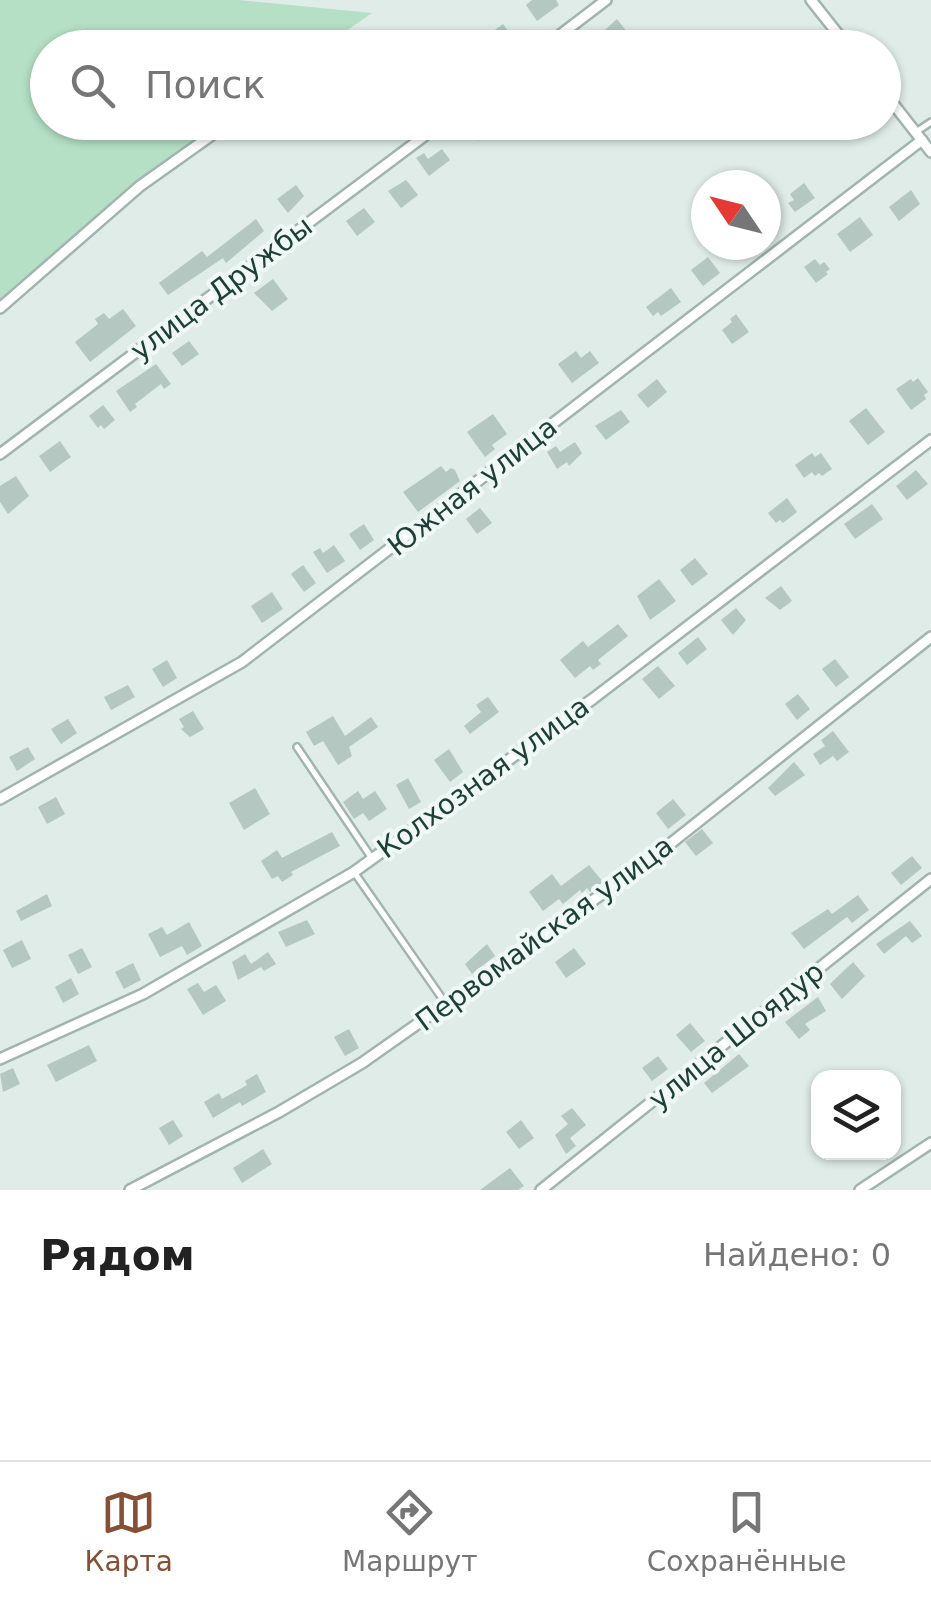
<!DOCTYPE html>
<html lang="ru">
<head>
<meta charset="utf-8">
<style>
	body { margin:0; font-family:"DejaVu Sans",sans-serif; background:#f2f2f2; color:#222 }
	.controls { position:absolute; right:30px; bottom:30px; display:grid; overflow:hidden; border-radius:20px; box-shadow:0 2px 8px #0004 }
	.controls button { width:90px; height:90px; display:grid; place-items:center; padding:0; border:0; border-bottom:2px solid #e0e0e0; background:#fff; color:#222; font:50px sans-serif }
	.compass { position:absolute; left:691px; top:170px; width:90px; height:90px; border-radius:50%; background:#fff; box-shadow:0 2px 8px #0004; rotate:305deg }
	.list { margin:0; padding:0; list-style:none }
	h2 { display:flex; justify-content:space-between; align-items:center; height:130px; margin:0; padding:0 40px; font-size:42px }
	h2 small { font-size:32px; font-weight:400; color:#767676 }
	.icon { flex:none; width:55px; height:55px; fill:none; stroke:currentColor; stroke-width:2; stroke-linecap:round; stroke-linejoin:round }
	.map { position:relative; flex:none; width:931px; height:1190px; overflow:hidden }
	.search { position:absolute; background:#fff; box-shadow:0 2px 8px #0004; left:30px; right:30px; top:30px; height:110px; display:flex; align-items:center; gap:25px; box-sizing:border-box; padding:0 35px; border-radius:55px; color:#767676; font-size:38px }
	.sheet { height:270px; background:#fff }
	nav { display:flex; justify-content:space-around; align-items:center; box-sizing:border-box; height:140px; border-top:2px solid #e0e0e0; background:#fff; font-size:28px; color:#767676 }
	nav a { display:grid; justify-items:center; gap:5px }
	nav .on { color:#855034 }
	.map>svg:first-child { display:block }
	.green { fill:#b5e0c5 }
	.building { fill:#b4c7c1 }
	.lines { fill:none; stroke-linecap:round; stroke-linejoin:round }
	.lane-casing { stroke:#a1b4af; stroke-width:10 }
	.street-casing { stroke:#a1b4af; stroke-width:14 }
	.lane { stroke:#fff; stroke-width:5 }
	.street { stroke:#fff; stroke-width:9 }
	.labels { text-anchor:middle; stroke-width:8; stroke-linejoin:round; paint-order:stroke }
	.street-label { font-size:28px; fill:#1e3e38; stroke:#f0f8f5 }
</style>
</head>
<body>
<div class="map">
<svg width="931" height="1190" viewBox="0 0 931 1190">
	<rect width="100%" height="100%" fill="#dfece7"/>
	<path class="green" d="M0,0H239L372,13L336,38L342,47L48,48V122L230,123L140,186L0,308Z"/>
	<path class="building" d="M532,0H556L559,5L537,21L526,5Z
		M617,19L631,37L618,48H585Z
		M503,24L514,39L504,48H492L484,38Z
		M477,122H506L478,141L469,128Z
		M442,149L450,160L429,176L416,158L424,153L428,159Z
		M406,180L418,195L401,208L388,191Z
		M804,183L815,198L795,212L788,203L794,200L790,194Z
		M296,185L304,196L288,213L277,199Z
		M911,190L920,204L899,221L889,207Z
		M364,208L375,222L357,236L346,221Z
		M860,217L873,235L850,252L837,234Z
		M256,219L264,231L226,263L223,258L168,295L159,283L202,251L207,257Z
		M708,257L720,273L703,286L691,270Z
		M815,259L820,265L824,262L830,269L826,272L828,274L816,283L804,267Z
		M273,279L288,299L272,311L254,293Z
		M671,288L681,302L661,316L658,312L653,316L646,307Z
		M123,309L136,326L90,362L75,342L98,324L95,319L104,313L109,319Z
		M736,314L749,332L732,344L722,330L732,322L730,319Z
		M189,341L199,354L182,366L172,353Z
		M576,351L581,358L590,351L599,363L572,383L558,364Z
		M156,364L171,384L164,389L161,384L135,404L137,407L130,412L116,391Z
		M918,378L928,392L924,395L926,399L911,410L896,389L911,379L913,382Z
		M657,379L667,392L648,408L637,395Z
		M103,405L115,420L104,429L101,425L98,428L89,416Z
		M866,408L885,432L868,445L849,421Z
		M621,410L630,422L606,440L595,426Z
		M493,414L507,434L492,445L495,449L485,457L467,432Z
		M60,441L71,457L50,472L39,456Z
		M575,442L582,453L569,466L567,462L557,469L547,452L556,446L560,452Z
		M812,453L815,457L821,453L832,469L822,476L819,473L815,476L812,472L804,478L795,465Z
		M441,466L446,472L451,468L455,470L460,481L418,512L403,492Z
		M916,470L928,484L907,500L896,486Z
		M16,476L29,496L8,514L0,502V486Z
		M787,498L797,512L783,523L780,520L776,523L768,513Z
		M872,504L883,519L855,539L844,524Z
		M480,508L492,523L477,534L466,519Z
		M364,524L374,540L360,550L349,534Z
		M334,545L345,561L327,573L313,552L320,548L323,553Z
		M695,558L708,574L692,586L680,570Z
		M303,565L316,583L304,592L291,574Z
		M659,579L676,601L650,620L637,596Z
		M781,586L792,601L780,610L765,598Z
		M272,592L283,609L262,623L251,606Z
		M736,608L746,620L733,635L721,620Z
		M618,624L628,636L598,660L601,664L593,670L590,666L575,678L560,660L583,641L588,647Z
		M698,637L707,649L687,665L678,653Z
		M835,659L849,677L836,687L822,669Z
		M167,660L177,678L163,687L152,669Z
		M658,666L675,686L659,699L642,679Z
		M128,685L135,697L111,710L104,697Z
		M798,694L810,709L797,720L785,704Z
		M488,697L499,712L470,734L464,726L481,712L476,705Z
		M193,711L204,729L190,737L181,729L184,727L179,719Z
		M333,716L345,736L371,717L378,727L349,747L352,756L338,765L323,741L314,746L306,732Z
		M68,719L77,733L61,744L51,729Z
		M833,731L849,752L837,761L833,756L820,765L813,754L825,746L821,740Z
		M28,747L35,759L17,771L9,757Z
		M449,749L463,772L450,782L434,760Z
		M794,762L805,775L775,796L768,788Z
		M408,778L421,802L409,809L396,785Z
		M255,788L270,814L244,830L229,803Z
		M358,791L363,799L375,791L387,809L369,821L363,813L354,819L343,802Z
		M56,797L65,814L47,824L38,807Z
		M673,799L686,815L668,829L656,813Z
		M702,829L713,843L696,856L685,842Z
		M332,832L340,846L291,872L293,875L282,882L278,876L272,879L261,861L277,850L282,858Z
		M912,856L922,868L901,885L891,873Z
		M589,865L603,882L590,892L587,888L582,893L580,890L563,904L559,899L543,911L529,892L552,874L561,886Z
		M47,894L52,906L21,921L16,911Z
		M858,895L869,910L852,923L847,917L804,949L791,933L828,909L832,914Z
		M307,920L315,934L286,947L278,932Z
		M910,921L922,936L912,943L906,936L884,954L876,944Z
		M189,922L202,946L187,955L182,946L160,957L148,934L162,927L167,935Z
		M22,940L31,959L12,968L3,950Z
		M487,944L495,956L472,974L465,964Z
		M82,948L92,967L78,974L68,955Z
		M574,948L586,964L566,978L555,962Z
		M268,952L276,964L264,971L261,967L238,980L232,962L245,954L251,964Z
		M853,962L865,976L842,999L830,984Z
		M133,963L141,980L124,989L115,972Z
		M71,978L79,994L63,1003L55,987Z
		M198,983L204,992L216,985L226,1001L203,1015L187,989Z
		M818,997L826,1011L805,1024L810,1030L799,1039L785,1022Z
		M690,1023L705,1041L691,1052L676,1035Z
		M349,1029L359,1048L345,1056L334,1037Z
		M89,1045L97,1061L56,1082L47,1065Z
		M739,1054L749,1066L712,1093L704,1083Z
		M658,1056L668,1069L652,1081L642,1068Z
		M13,1068L20,1084L3,1092L0,1074Z
		M257,1074L266,1092L242,1106L240,1102L213,1118L204,1102L219,1093L222,1099L247,1085L245,1081Z
		M572,1108L586,1125L570,1138L576,1146L566,1154L555,1135L568,1124L561,1116Z
		M173,1120L183,1136L169,1145L159,1128Z
		M521,1120L534,1138L519,1149L506,1132Z
		M263,1149L272,1164L242,1183L233,1168Z
		M510,1168L524,1186L518,1190H480Z"/>
	<g class="lines">
		<defs>
			<path id="lane" d="M916,132L931,122
				M297,747L371,857
				M354,872L446,1004"/>
			<path id="street" d="M811,0L849,48
				M543,48L606,0
				M884,92L931,152
				M0,308L140,186L230,122
				M0,454L443,122
				M0,799L242,662L922,140
				M0,1059L143,994L354,872L594,698L931,440
				M130,1190L279,1112L362,1063L646,863L931,637
				M541,1190L931,879
				M860,1190L931,1143"/>
		</defs>
		<use href="#lane" class="lane-casing"/>
		<use href="#street" class="street-casing"/>
		<use href="#lane" class="lane"/>
		<use href="#street" class="street"/>
	</g>
	<g class="labels">
		<g class="street-label">
			<text transform="translate(221 288) rotate(-37)" y="10">улица Дружбы</text>
			<text transform="translate(472 486) rotate(-38)" y="10">Южная улица</text>
			<text transform="translate(483 777) rotate(-36)" y="10">Колхозная улица</text>
			<text transform="translate(544 933) rotate(-36)" y="10">Первомайская улица</text>
			<text transform="translate(736 1035) rotate(-39)" y="10">улица Шоядур</text>
		</g>
	</g>
</svg>
<div class="controls">
<button><svg class="icon" aria-label="layers" viewBox="0 0 24 24"><path d="M12 4l9 5-9 5-9-5zM3 14l9 5 9-5"/></svg></button>
</div>
<svg class="compass" viewBox="-18 -18 36 36"><path d="M0-13l5 13h-10z" fill="#e53935"/><path d="M0 13l5-13h-10z" fill="#767676"/></svg>
<div class="search"><svg class="icon" aria-label="search" viewBox="0 0 24 24"><circle cx="10" cy="10" r="6"/><path d="M15 15l6 6"/></svg>Поиск</div>
</div>
<section class="sheet">
<h2>Рядом<small>Найдено: 0</small></h2>
<ul class="list">
</ul>
</section>
<nav>
<a class="on"><svg class="icon" aria-label="map" viewBox="0 0 24 24"><path d="M3 6l6-2 6 2 6-2v14l-6 2-6-2-6 2zM9 4v14M15 6v14"/></svg>Карта</a>
<a><svg class="icon" aria-label="directions" viewBox="0 0 24 24"><path d="M12 3l9 9-9 9-9-9zM9 14v-3h6M13 9l2 2-2 2"/></svg>Маршрут</a>
<a><svg class="icon" aria-label="saved" viewBox="0 0 24 24"><path d="M7 4h10v16l-5-4-5 4z"/></svg>Сохранённые</a>
</nav>
</body>
</html>
